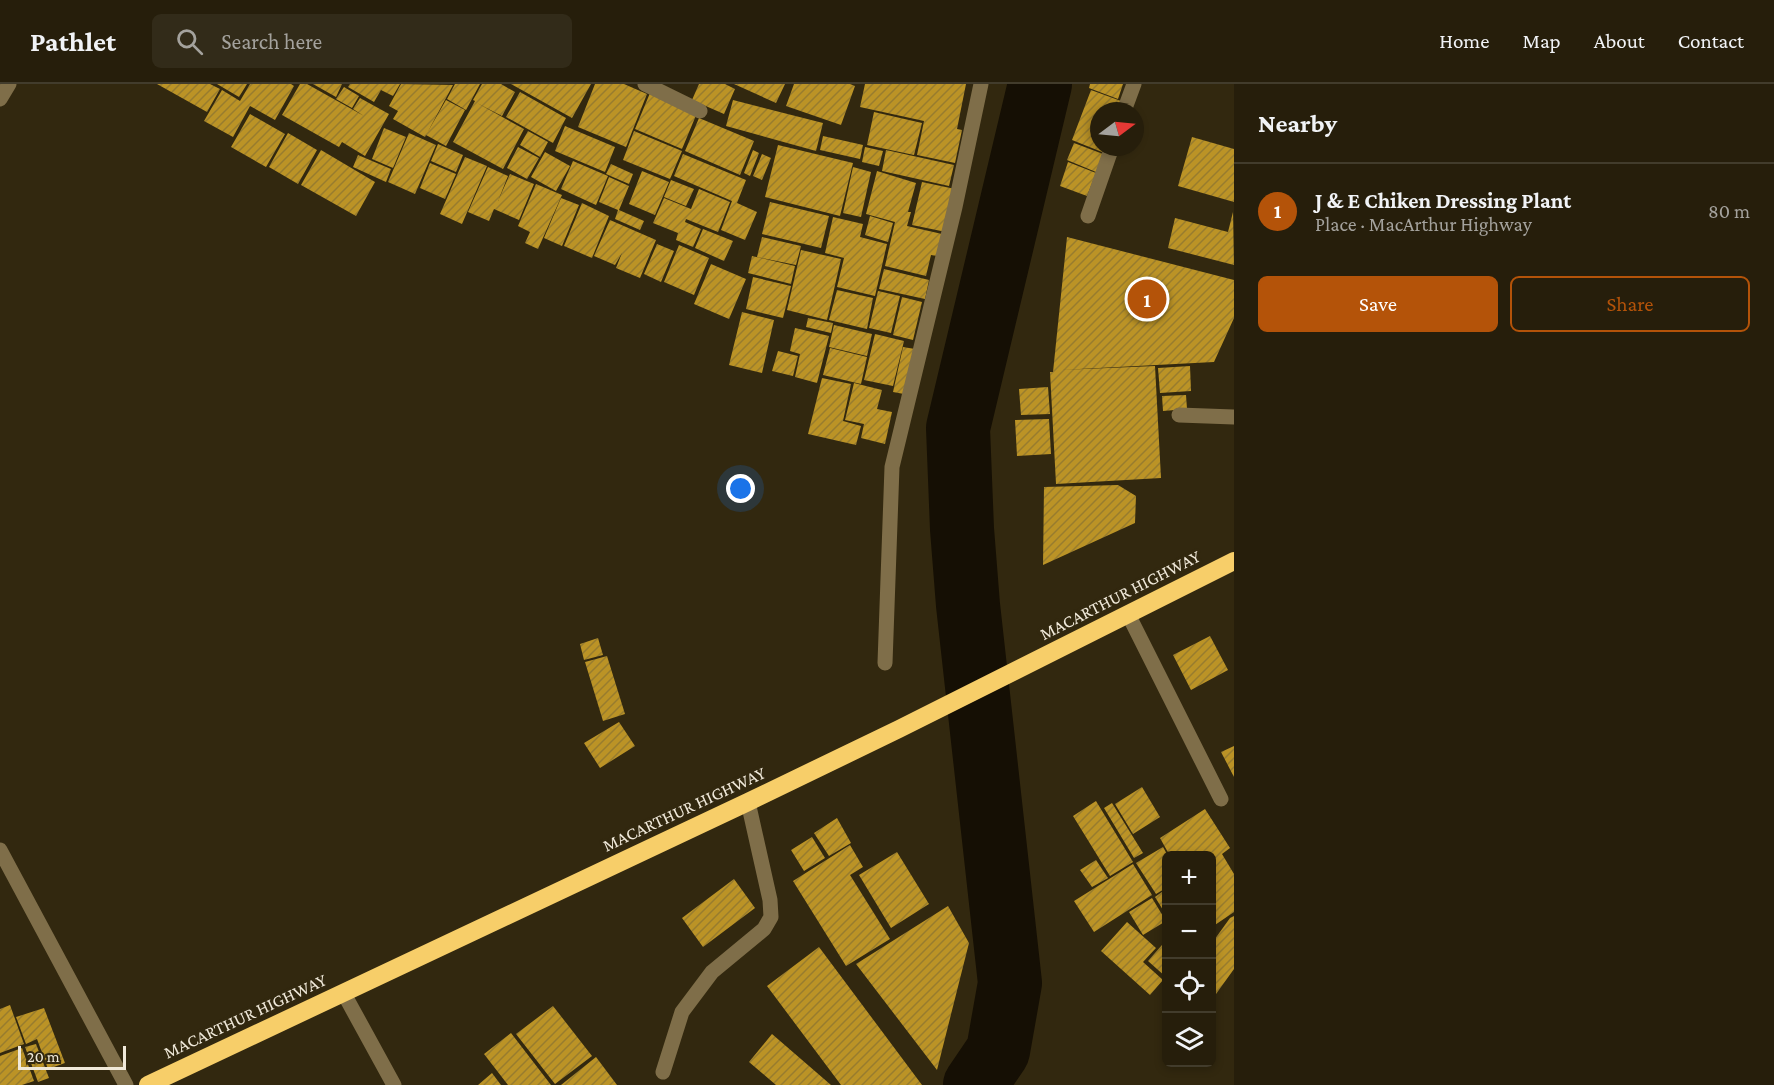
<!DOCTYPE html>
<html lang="en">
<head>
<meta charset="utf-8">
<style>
	body { margin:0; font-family:"Crimson Pro",serif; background:#322b19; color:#f1f3f6 }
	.controls { position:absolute; right:18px; bottom:18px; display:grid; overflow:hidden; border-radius:9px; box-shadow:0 3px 9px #0003 }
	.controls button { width:54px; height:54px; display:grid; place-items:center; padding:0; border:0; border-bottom:2px solid #423c2c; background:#261e0b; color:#f1f3f6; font:30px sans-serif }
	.compass { position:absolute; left:1090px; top:18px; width:54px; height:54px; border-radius:50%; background:#261e0b; box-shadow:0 3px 9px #0003; rotate:74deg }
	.scale { position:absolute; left:18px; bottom:15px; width:108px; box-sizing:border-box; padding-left:6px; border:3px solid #f0e9da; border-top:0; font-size:16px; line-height:21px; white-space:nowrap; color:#f0e9da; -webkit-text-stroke:4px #32280f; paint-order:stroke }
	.you { position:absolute; left:741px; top:405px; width:21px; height:21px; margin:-15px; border:4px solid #fff; border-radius:50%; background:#1a73e8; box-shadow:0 0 0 9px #1a73e833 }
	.badge { display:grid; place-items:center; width:39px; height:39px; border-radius:50%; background:#b45309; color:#fff; font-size:20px; font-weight:700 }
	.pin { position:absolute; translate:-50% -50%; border:3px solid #fff; box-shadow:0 2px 6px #0006 }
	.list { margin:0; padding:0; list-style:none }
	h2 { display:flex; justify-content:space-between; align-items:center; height:78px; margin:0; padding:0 24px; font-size:26px }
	h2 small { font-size:20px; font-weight:400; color:#a4a29d }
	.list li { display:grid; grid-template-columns:39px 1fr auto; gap:18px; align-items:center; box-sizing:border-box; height:96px; padding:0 24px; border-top:2px solid #423c2c }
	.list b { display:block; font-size:22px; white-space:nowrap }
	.list p { margin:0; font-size:20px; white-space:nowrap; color:#a4a29d }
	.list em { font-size:20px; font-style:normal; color:#a4a29d }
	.actions { display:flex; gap:12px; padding:18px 24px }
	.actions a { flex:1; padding:14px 0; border:2px solid #b45309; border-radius:9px; text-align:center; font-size:21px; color:#b45309 }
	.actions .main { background:#b45309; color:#fff }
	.icon { flex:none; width:33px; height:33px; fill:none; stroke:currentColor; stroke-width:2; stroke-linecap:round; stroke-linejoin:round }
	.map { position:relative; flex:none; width:1234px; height:1001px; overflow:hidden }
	header { display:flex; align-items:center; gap:36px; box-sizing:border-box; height:84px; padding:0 30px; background:#261e0b; border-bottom:2px solid #423c2c }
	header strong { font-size:28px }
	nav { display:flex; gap:33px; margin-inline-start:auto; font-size:21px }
	.search { width:420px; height:54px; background:#322b19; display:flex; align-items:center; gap:15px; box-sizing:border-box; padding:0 21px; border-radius:9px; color:#a4a29d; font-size:22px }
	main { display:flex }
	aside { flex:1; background:#261e0b }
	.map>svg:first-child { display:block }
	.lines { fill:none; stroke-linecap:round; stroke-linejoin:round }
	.river { stroke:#150f04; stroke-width:64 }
	.building { fill:url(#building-hatch) }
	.minor { stroke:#7f6e49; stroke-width:15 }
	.highway { stroke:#f7ce69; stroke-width:18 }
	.labels { text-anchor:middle; stroke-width:6; stroke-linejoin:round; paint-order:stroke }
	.street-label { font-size:18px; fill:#f0e9da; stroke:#32280f }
</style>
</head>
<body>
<header>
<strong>Pathlet</strong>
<div class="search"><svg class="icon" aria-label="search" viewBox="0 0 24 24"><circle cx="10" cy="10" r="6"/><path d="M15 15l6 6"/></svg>Search here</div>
<nav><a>Home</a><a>Map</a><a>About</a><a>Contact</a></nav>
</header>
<main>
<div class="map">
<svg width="1234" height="1001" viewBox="0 0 1234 1001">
	<defs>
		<pattern id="building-hatch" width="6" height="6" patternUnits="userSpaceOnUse" patternTransform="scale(1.5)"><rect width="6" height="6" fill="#bb9326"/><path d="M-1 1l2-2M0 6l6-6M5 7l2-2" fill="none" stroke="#987c2e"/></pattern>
	</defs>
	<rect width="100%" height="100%" fill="#32280f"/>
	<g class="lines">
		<path class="river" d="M975,1001L998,967L1010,899L968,521L962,445L958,344L1040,0"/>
	</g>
	<path class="building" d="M157,0H210L220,5L207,28Z
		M217,0H247L239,13Z
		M250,0H291L294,2L275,36L250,22L233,53L204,37L222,6L240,17Z
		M300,0H307L364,32L353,25L360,14L389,30L365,72L342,58L339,63L282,31Z
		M313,0H342L336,13Z
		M350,0H400L393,12L381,6L374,18L348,3Z
		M401,0L453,1L425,53L393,35L398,27L389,22Z
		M455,0H480L466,26L447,15Z
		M482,0H501L515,8L502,32L477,19L524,45L503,85L453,58L475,17L473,16Z
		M511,0H591L572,34Z
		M595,0H624L647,10L626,63L578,43Z
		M699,0H725L735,5L724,30L692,16Z
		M734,0H785L776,19Z
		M794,0H850L855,2L841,41L786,22Z
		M865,0H966L957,45L962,46L955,79L917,71L924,37L860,23Z
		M1090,0H1123L1118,15L1089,4Z
		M344,3L359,12L352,24L336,15Z
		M1091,6L1121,17L1117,27H1099V63H1104L1102,68L1072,56Z
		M520,8L566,34L553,59L506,33Z
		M650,9L697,29L682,65L635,45Z
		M446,16L465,26L446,62L426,51Z
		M733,16L823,39L816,67L726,42Z
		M874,28L922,39L914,71L867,61Z
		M250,30L285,50L266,83L231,63Z
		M699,34L754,57L740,91L685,67Z
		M565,42L615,63L605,88L555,67Z
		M384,44L406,53L393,84L372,75Z
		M528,47L548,58L540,73L520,61Z
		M634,47L682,67L670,95L623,76Z
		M288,49L317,66L298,100L269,83Z
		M409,49L436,61L415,110L388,98Z
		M823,52L863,61L860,75L820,66Z
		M1192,53L1234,65V118L1178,102Z
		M1074,59L1103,70L1096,88L1067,76Z
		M438,60L463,71L456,88L431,77Z
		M778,61L853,79L840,132L765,113Z
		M518,63L539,74L527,95L507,84Z
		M865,63L883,67L879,82L862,78Z
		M321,66L375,98L356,132L301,101Z
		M753,66L759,69L750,92L744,89Z
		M886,66L954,81L949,102L882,87Z
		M545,68L570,82L556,107L531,93Z
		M683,70L746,96L737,119L757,128L745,156L721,146L732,117L674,92Z
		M762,70L771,74L762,96L753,92Z
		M358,71L391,85L386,98L353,83Z
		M465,73L487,82L462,140L440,130Z
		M573,77L608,92L596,121L561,105Z
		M1068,78L1096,89L1087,112L1060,102Z
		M430,79L456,90L445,115L420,104Z
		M611,80L633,90L629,100L606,90Z
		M488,83L508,92L498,117L510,90L534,100L519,136L494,125L489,137L468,128Z
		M853,83L871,88L861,133L843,129Z
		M642,87L669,98L655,131L629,120Z
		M877,87L916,99L908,128H911L907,142L942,150L937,172L931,171L926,192L885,182L895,138L866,130Z
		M609,93L629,102L619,126L644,137L640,146L615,135L618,126L599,118Z
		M671,96L694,105L686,122L664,113Z
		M922,98L955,105L946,148L912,141Z
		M536,100L562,111L538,165L525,159L530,148L518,142Z
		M699,105L730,118L718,148L686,135L685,138L701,145L693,163L676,156L678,149L653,139L664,114L691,125Z
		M561,114L579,121L562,162L544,154Z
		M770,118L829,132L821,164L762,150Z
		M582,119L609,132L592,174L564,162Z
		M1233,128L1234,181L1168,164L1175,134L1228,148Z
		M870,132L893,139L888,158L865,151Z
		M833,133L863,140L860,153L887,160L875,212L837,203L844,174L825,169Z
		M610,136L656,156L640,194L616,184L622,169L615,181L594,172Z
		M703,145L733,157L724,177L695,164Z
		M762,153L801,162L796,181L757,173Z
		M1067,153L1234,196V234L1214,278L1060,286L1155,282L1161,394L1056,400L1050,288H1053Z
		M657,160L674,167L661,198L644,190Z
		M679,161L709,174L694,211L664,198Z
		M801,166L841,175L827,236L787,226Z
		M752,172L795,182L791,200L748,189Z
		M711,180L746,195L729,235L694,220Z
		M884,185L929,196L925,215L879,205Z
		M753,193L791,202L783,234L746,225Z
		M837,206L873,214L867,245L829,236Z
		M878,207L900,212L891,249L869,244Z
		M902,213L922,218L913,256L893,251Z
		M742,228L774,236L762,289L729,281Z
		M808,234L833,239L831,249L806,243Z
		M834,241L872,250L867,272L829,263Z
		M795,244L829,252L817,299L795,293L800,270L790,267Z
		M875,250L904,257L893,302L864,296Z
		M903,263L915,265L904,310L893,308Z
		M830,264L867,273L861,300L823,291Z
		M778,267L798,272L793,292L772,287Z
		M1190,282L1191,307L1160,309L1158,284Z
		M822,294L851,300L843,337L861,342L856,361L808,350Z
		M854,299L882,306L877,325L892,328L885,360L861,354L864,340L845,336Z
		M1048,303L1050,330L1021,331L1019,305Z
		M1186,311L1187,325L1163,327L1162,312Z
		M1049,335L1051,370L1017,372L1015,336Z
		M1118,401L1136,412L1135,439L1043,481L1044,403Z
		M1210,552L1228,586L1191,606L1173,571Z
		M598,554L603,571L584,576L580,560Z
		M607,572L625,630L603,637L585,578Z
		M619,638L635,662L600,684L584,659Z
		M1234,662V693L1221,668Z
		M1142,703L1160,733L1133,750L1115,720Z
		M1096,717L1133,778L1110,792L1073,732Z
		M1112,719L1143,769L1134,774L1104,724Z
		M1205,725L1230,764L1222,770L1234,790V828L1212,843V772H1170L1160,754Z
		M837,734L851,759L829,772L814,749Z
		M812,753L825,774L804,787L791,766Z
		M850,761L863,783L850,791L890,855L846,882L793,797Z
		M1163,763L1168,772H1166V804L1156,810L1136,779Z
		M897,768L929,820L891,844L859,791Z
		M1096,776L1108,794L1092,803L1080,786Z
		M1133,780L1152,811L1094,848L1074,817Z
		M734,795L755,824L703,863L682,834Z
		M1166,805V831L1155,813Z
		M1152,814L1166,837L1143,851L1129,828Z
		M948,822L969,859L937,986L856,880Z
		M1234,832V885L1216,910L1212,907V859L1230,834Z
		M1127,838L1156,864L1143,878L1163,896L1150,911L1101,867Z
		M1162,861L1166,865V893L1148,877Z
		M819,863L922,1001H841L767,902Z
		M10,921L24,960L0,969V925Z
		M553,922L592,972L555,1000L516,950Z
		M44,924L65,979L48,985L37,955L26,960L16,933Z
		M511,949L551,1001H508L484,970Z
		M772,950L831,1001H776L749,978Z
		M36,960L49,994L38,998L25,963Z
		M22,964L34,997L22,1001H0V972Z
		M596,973L617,1001H561Z
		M492,989L501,1001H478Z"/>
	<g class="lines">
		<path class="minor" d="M645,0L700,27
			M0,15L9,0
			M1124,27L1134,0
			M1088,132L1112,63
			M1179,331L1234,333
			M1128,530L1221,715
			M885,579L892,383L955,123L981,0
			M0,766L126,1001
			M343,908L394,1001
			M663,988L682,928L712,888L764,845L771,833L770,816L748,718"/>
		<path class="highway" d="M148,1001L748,718L899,645L1234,477"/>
	</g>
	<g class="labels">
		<g class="street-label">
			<text transform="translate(1120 511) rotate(-27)" y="6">MACARTHUR HIGHWAY</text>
			<text transform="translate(684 725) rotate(-25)" y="6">MACARTHUR HIGHWAY</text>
			<text transform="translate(245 932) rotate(-25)" y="6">MACARTHUR HIGHWAY</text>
		</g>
	</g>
</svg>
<div class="controls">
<button>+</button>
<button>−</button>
<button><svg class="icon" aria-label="locate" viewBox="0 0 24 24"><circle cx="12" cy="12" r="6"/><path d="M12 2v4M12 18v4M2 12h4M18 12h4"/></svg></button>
<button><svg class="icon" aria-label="layers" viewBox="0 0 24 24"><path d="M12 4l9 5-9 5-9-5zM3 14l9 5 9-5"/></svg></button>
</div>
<svg class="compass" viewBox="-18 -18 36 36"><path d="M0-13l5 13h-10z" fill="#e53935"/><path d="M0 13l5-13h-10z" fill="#a4a29d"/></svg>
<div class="scale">20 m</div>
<div class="you"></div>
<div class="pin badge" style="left:1147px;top:215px">1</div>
</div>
<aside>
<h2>Nearby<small></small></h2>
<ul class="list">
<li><span class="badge">1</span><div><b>J &amp; E Chiken Dressing Plant</b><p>Place · MacArthur Highway</p></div><em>80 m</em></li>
</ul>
<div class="actions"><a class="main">Save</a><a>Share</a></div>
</aside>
</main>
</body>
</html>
